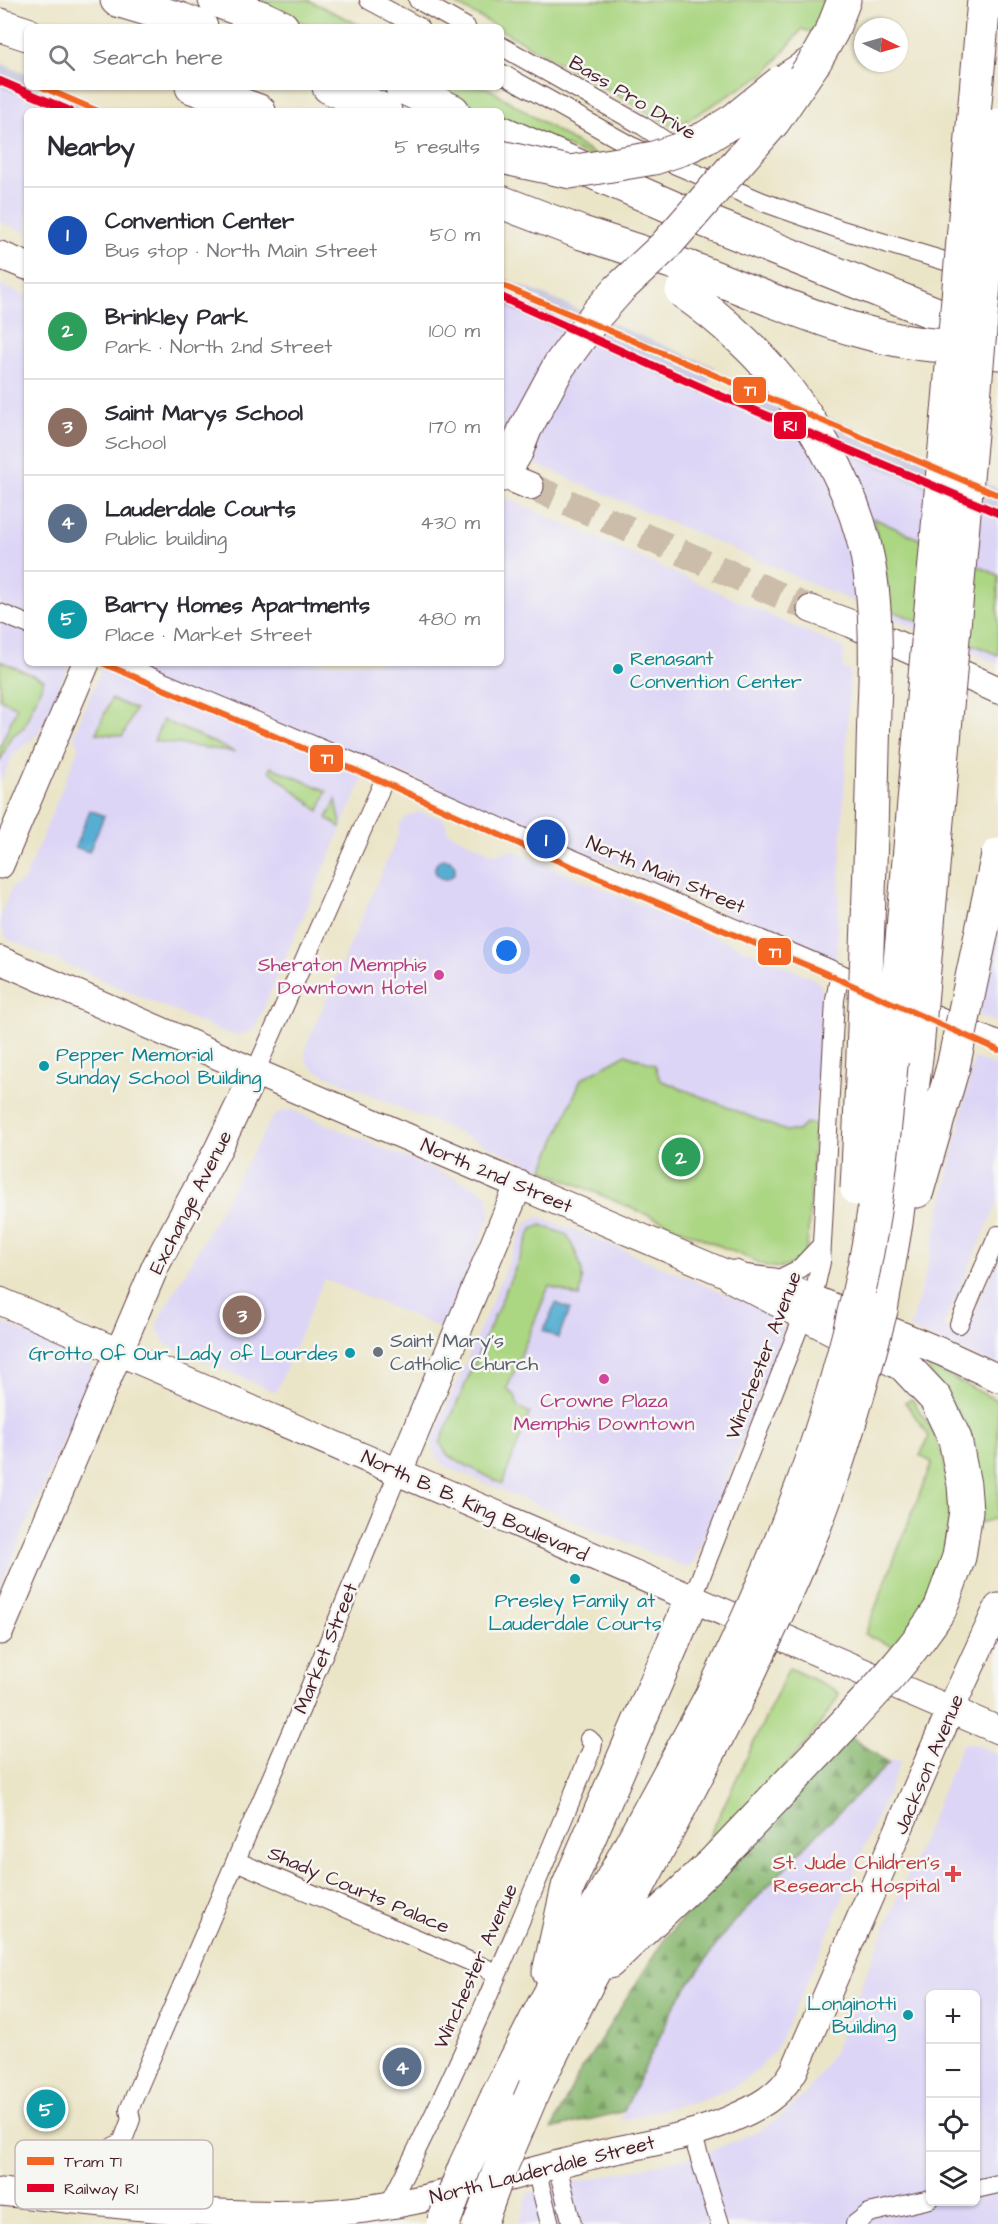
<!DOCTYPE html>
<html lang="en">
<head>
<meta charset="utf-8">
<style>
	body { margin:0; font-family:"Architects Daughter",sans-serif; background:#f2f2f3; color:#2b2b33 }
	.controls { position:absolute; right:18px; bottom:18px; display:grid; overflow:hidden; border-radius:9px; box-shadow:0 2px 4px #0004 }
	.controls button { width:54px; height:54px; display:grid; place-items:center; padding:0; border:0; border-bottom:2px solid #e1e1e2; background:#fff; color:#2b2b33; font:30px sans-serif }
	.compass { position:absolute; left:854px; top:18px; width:54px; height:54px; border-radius:50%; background:#fff; box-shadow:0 2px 4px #0004; rotate:95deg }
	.you { position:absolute; left:507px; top:951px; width:21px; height:21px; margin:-15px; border:4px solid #fff; border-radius:50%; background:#1a73e8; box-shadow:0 0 0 9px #1a73e833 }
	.badge { display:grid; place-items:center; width:39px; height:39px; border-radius:50%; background:#111827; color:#fff; font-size:20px; font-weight:700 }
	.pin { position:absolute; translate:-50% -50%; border:3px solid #fff; box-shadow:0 2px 6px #0006 }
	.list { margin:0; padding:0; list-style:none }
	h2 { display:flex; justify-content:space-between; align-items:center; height:78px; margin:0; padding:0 24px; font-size:26px }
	h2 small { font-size:20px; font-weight:400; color:#7c7c81 }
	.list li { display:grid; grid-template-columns:39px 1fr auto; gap:18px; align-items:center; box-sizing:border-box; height:96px; padding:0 24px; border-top:2px solid #e1e1e2 }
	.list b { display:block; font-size:22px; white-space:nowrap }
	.list p { margin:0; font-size:20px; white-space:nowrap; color:#7c7c81 }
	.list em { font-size:20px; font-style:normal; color:#7c7c81 }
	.icon { flex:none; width:33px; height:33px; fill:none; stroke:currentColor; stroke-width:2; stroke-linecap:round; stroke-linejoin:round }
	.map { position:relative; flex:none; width:998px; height:2224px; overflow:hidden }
	.search { position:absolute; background:#fff; box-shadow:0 2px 4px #0004; left:24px; top:24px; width:480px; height:66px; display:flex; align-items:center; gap:15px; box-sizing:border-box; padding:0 21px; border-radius:9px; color:#7c7c81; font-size:22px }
	.panel { position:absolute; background:#fff; box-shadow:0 2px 4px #0004; left:24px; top:108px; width:480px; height:558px; border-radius:9px }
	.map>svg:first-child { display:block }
	.built { fill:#ddd5f6; fill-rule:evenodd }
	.railway { fill:#c2c1dc }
	.green { fill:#abd682; stroke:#7a7a56; stroke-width:1.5 }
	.forest { fill:url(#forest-firs); stroke:#696b4e; stroke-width:1.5 }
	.water { fill:#56afd3; stroke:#50677f; stroke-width:1.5 }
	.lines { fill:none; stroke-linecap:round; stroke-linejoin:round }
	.secondary-tunnel { stroke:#cbbda9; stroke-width:27; stroke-dasharray:27 14; stroke-linecap:butt }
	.street-casing { stroke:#623d43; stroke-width:20 }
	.secondary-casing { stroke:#623d43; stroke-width:29 }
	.highway-casing { stroke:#623d43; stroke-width:35 }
	.street { stroke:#fff; stroke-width:18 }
	.secondary { stroke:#fff; stroke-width:27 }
	.highway { stroke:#fff; stroke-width:33 }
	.highway-bridge-casing { stroke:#623d43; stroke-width:35; stroke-linecap:butt }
	.highway-bridge { stroke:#fff; stroke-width:33 }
	.rail-1-casing { stroke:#f6f6f2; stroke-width:12 }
	.rail-1 { stroke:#e4002b; stroke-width:8 }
	.tram-1-casing { stroke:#f6f6f2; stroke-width:10 }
	.tram-1 { stroke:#f26522; stroke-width:6 }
	.culture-dot { fill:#0f9aa8; stroke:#f6f6f2; stroke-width:2 }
	.hotel-dot { fill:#d1479c; stroke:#f6f6f2; stroke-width:2 }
	.worship-dot { fill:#6b7280; stroke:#f6f6f2; stroke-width:2 }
	.health-dot { fill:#e0444e; stroke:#f6f6f2; stroke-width:2 }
	.labels { text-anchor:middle; stroke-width:5; stroke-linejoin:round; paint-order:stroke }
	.street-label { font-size:20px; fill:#4a1f2b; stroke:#f6f6f2 }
	.culture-label { font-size:20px; fill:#0d838f; stroke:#f6f6f2; text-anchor:start }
	.hotel-label { font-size:20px; fill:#b23c85; stroke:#f6f6f2; text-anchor:end }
	.worship-label { font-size:20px; fill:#5b616d; stroke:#f6f6f2; text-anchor:start }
	.health-label { font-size:20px; fill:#be3a42; stroke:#f6f6f2; text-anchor:end }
	.key { fill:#f6f6f2; stroke:#c2b6b6; stroke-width:1.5 }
	.key-label { font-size:16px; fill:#4a1f2b }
	.line-badge { stroke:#f6f6f2; stroke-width:2 }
	.badge-label { font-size:16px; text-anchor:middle; font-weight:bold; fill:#fff }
</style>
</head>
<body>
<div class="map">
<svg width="998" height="2224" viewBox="0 0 998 2224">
	<defs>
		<pattern id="forest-firs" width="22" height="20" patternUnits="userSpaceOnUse" patternTransform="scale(1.5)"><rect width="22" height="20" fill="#88b770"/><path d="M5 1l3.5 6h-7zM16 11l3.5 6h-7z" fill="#71945c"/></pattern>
	</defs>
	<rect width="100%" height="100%" fill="#f6f6f2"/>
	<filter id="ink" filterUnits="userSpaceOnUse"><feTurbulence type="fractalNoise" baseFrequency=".0167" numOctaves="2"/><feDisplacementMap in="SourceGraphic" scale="12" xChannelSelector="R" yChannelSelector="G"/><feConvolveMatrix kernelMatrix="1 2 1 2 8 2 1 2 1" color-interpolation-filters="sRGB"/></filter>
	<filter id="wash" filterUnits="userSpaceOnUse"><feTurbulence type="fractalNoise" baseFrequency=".008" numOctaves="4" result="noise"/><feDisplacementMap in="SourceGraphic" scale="24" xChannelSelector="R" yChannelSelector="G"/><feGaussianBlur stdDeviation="1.35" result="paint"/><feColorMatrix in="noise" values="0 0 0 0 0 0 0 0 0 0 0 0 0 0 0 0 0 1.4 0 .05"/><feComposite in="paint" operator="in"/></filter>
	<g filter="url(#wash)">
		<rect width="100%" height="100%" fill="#ebe5c8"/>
		<path class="built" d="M0,87L56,111H27V233L0,222Z
			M0,285L27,296V663H70L39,733L13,755L0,784Z
			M501,305L704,394L998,517V664L501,449Z
			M501,496L844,648L843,668L850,671L836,960L371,760L254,1030L237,1035L225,1033L10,940L5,936L0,926L1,913L12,887L24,881L79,747L74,734L104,663H501Z
			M419,812L441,818L446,823L448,832L494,854L512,850L810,977L819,983L822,988V998L815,1125L806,1123L798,1131H787L660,1080L581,1079L543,1170L314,1070L307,1062L305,1055L308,1041L399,833V825L407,816Z
			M998,905V1023L979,1016Z
			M974,1058L998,1067V1202L943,1326L965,1334L998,1258V1366L910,1329L930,1257Z
			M292,1110L476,1187L487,1195L491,1213L443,1329L324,1279L276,1392L165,1344L157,1327L159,1319L272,1118L280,1112Z
			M537,1217L544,1218L604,1242L783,1319L784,1331L695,1560L691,1566L687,1568L447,1467L438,1459L433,1450L432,1441L520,1236L527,1222Z
			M0,1322L83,1357L92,1364L91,1375L0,1587Z
			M972,1743L998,1754V2224H519L529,2193L706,2153L762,2129L788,2111L807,2092L834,2051L962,1744ZM930,1994H976V2202H930Z
			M893,1759L901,1761L794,2012L774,2052L756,2071L734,2087L703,2099L620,2120L676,2003L726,1931L819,1832Z"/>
		<path class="railway" d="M0,63L27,75V87H56L112,111H56L0,87Z
			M501,277L715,367L704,394L501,305Z
			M737,379L998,488V517L727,404Z"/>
		<path class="green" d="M247,0H308L364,27H314Z
			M449,0H825L812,33L802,29L767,72L675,128L501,30V27H497Z
			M430,87H486L616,168L501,118V111H486Z
			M873,518L998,575V655L891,610Z
			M0,661L44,680L24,727L11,737L0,761V747L17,707L0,699Z
			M111,699L135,709L123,736L96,733Z
			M163,720L235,752L154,741Z
			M271,767L327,791L319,811L269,770Z
			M336,800L341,824L340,827L327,818Z
			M626,1054L655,1065L660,1080L786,1131H798L806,1123L815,1125L807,1247C800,1264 788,1269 769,1267L543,1170L581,1079Z
			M541,1225L567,1235C578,1256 588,1274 579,1297L549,1286L507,1389L515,1396L518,1407L530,1413L502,1484L448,1456L440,1443L532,1229Z
			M927,1365L998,1401V1518L979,1523C982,1490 981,1454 965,1423C954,1403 935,1387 927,1365Z
			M912,1399L931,1428L943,1455L948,1486L949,1522L944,1555L930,1598L894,1647L865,1634L932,1462L920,1456L929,1436L905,1402Z
			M789,1668L834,1689L839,1694L836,1701L806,1744L700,1856Z"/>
		<path class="forest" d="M848,1736L889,1763L819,1832L726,1931L676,2003L624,2111L552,2129L577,2077L665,1938Z"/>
		<path class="water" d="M90,810L104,816L89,852L75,847Z
			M435 869a10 10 0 1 1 20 0a10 10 0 1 1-20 0Z
			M556,1303L570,1309L558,1338L543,1331Z"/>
	</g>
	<g filter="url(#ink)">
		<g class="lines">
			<path class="secondary-tunnel" d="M530,486L811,609"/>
			<defs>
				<path id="street" d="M369,0L419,27
					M418,0L466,27
					M501,46L643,126L680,151
					M501,73L631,146L763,202L839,229L968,268
					M0,613L27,624
					M118,663L386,776L540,845L872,987
					M914,1005L998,1041
					M255,1072L386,776
					M773,1282L799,1269L820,1247
					M959,1324L998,1235
					M692,1599L816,1284L821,1262L835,1000L840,973
					M236,1861L497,1973
					M692,2133L720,2224
					M557,2165L572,2224
					M536,2170L550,2224
					M976,2189L998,2184
					M90,2202L114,2146L122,2143L131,2119L129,2110L136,2093L300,1711L399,1471
					M387,2208C465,2060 528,1903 592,1749L593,1743L589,1739
					M855,2224L869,2213L930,2199"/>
				<path id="secondary" d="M0,255L27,266
					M501,474L530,486
					M811,609L852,624L998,690
					M0,865L86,663
					M0,960L255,1072L734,1277L773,1282L944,1353L998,1378
					M0,1301L998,1730
					M399,1471L519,1184
					M0,1631L156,1265L218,1149L255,1072
					M0,2192C101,2202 201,2217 303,2214C399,2212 490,2181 582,2158C631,2145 684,2140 731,2119C757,2108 780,2096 794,2071L950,1711L998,1607"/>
				<path id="highway" d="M117,0L180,19L201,27
					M215,0L263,18L282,27
					M0,25L27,34
					M790,77L815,61L832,31L844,0
					M192,87L259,111
					M329,87L385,111
					M402,87L453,111
					M501,132L681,211L937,314L976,335L998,353
					M501,202L582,233L690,268
					M503,475L516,452
					M917,1191L953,1067
					M734,1277L904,1365L936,1399L955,1439L964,1485L966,1511L959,1557L940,1609
					M881,1310L896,1223L917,1049
					M609,1962L713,1863L827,1743
					M549,1972L568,1887L692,1599
					M535,2087L588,1982L737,1699
					M497,2097L540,2012L714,1691"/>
			</defs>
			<use href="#street" class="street-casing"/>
			<use href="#secondary" class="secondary-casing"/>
			<use href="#highway" class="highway-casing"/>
			<use href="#street" class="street"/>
			<use href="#secondary" class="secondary"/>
			<use href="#highway" class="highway"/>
			<defs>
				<path id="highway-bridge" d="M501,157L570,172L654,158L681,149L705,138L734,120L781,82
					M690,268C775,300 885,354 975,345
					M682,291C703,306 723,322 742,340C805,399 860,492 871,579C877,622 876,666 874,709C873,751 872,793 871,835C867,953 863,1071 857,1189
					M516,452L525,429L559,366L597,314L619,289L665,246L774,121L815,61
					M917,1049L998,125
					M953,1067L998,855
					M714,1691C780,1555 831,1425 862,1277C877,1208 884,1136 891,1066L984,0
					M737,1699C769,1630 803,1562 828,1490C848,1431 865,1371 881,1310
					M827,1743C867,1700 909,1658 940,1609
					M443,2224L465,2166L497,2097
					M480,2224L498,2174L535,2087"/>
			</defs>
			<use href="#highway-bridge" class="highway-bridge-casing"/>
			<use href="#highway-bridge" class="highway-bridge"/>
			<defs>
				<path id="rail-1" d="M0,81L70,111
					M501,297L716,394L998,513"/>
			</defs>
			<use href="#rail-1" class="rail-1-casing"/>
			<use href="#rail-1" class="rail-1"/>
			<defs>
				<path id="tram-1" d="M42,87L98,111
					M501,285L998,495
					M102,663L383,782L537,852L818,970L998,1050"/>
			</defs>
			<use href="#tram-1" class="tram-1-casing"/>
			<use href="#tram-1" class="tram-1"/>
		</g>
	</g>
	<g class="culture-dot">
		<circle cx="618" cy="669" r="6"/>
		<circle cx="44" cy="1066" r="6"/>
		<circle cx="350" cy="1353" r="6"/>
		<circle cx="575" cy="1579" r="6"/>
		<circle cx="908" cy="2015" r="6"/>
	</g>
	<g class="hotel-dot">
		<circle cx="439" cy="975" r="6"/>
		<circle cx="604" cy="1379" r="6"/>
	</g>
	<circle class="worship-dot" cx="378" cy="1352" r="6"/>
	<path class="health-dot" d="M950 1865h6v6h6v6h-6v6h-6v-6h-6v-6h6z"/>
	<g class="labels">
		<g class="street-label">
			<text transform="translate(633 97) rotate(31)" y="7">Bass Pro Drive</text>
			<text transform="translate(666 874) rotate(23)" y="7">North Main Street</text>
			<text transform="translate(497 1175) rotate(23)" y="7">North 2nd Street</text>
			<text transform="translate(190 1202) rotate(-63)" y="7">Exchange Avenue</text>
			<text transform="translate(763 1355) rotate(-69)" y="7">Winchester Avenue</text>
			<text transform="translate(475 1505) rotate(24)" y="7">North B. B. King Boulevard</text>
			<text transform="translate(325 1648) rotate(-68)" y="7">Market Street</text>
			<text transform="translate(928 1764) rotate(-67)" y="7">Jackson Avenue</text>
			<text transform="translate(359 1889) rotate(23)" y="7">Shady Courts Palace</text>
			<text transform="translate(475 1966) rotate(-66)" y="7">Winchester Avenue</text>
			<text transform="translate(542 2169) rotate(-14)" y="7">North Lauderdale Street</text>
		</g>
		<g class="culture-label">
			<text x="630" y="665">Renasant<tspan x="630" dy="23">Convention Center</tspan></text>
			<text x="56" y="1061">Pepper Memorial<tspan x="56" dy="23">Sunday School Building</tspan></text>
			<text x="338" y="1360" text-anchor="end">Grotto Of Our Lady of Lourdes</text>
			<text x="575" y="1607" text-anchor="middle">Presley Family at<tspan x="575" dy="23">Lauderdale Courts</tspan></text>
			<text x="896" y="2010" text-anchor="end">Longinotti<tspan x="896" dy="23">Building</tspan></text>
		</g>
		<g class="hotel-label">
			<text x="427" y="971">Sheraton Memphis<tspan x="427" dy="23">Downtown Hotel</tspan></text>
			<text x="604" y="1407" text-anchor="middle">Crowne Plaza<tspan x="604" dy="23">Memphis Downtown</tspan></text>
		</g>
		<g class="worship-label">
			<text x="390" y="1347">Saint Mary's<tspan x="390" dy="23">Catholic Church</tspan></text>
		</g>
		<g class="health-label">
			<text x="940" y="1869">St. Jude Children's<tspan x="940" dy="23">Research Hospital</tspan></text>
		</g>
	</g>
	<rect x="15" y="2140" width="198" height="69" rx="9" class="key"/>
	<rect x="27" y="2157" width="27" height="8" fill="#f26522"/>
	<rect x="27" y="2184" width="27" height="8" fill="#e4002b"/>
	<g class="key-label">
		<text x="64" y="2167">Tram T1</text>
		<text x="64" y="2194">Railway R1</text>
	</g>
	<g class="line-badge">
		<rect x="732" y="376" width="35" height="28" rx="6" fill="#f26522"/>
		<rect x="773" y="411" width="34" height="29" rx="6" fill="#e4002b"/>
		<rect x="309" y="744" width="35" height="29" rx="6" fill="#f26522"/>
		<rect x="757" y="937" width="35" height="29" rx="6" fill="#f26522"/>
	</g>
	<g class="badge-label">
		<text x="750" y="396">T1</text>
		<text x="790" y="431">R1</text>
		<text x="327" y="764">T1</text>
		<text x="775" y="958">T1</text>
	</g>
</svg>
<div class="controls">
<button>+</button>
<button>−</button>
<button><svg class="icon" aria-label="locate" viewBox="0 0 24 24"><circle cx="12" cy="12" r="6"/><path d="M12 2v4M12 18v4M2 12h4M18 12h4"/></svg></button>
<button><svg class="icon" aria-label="layers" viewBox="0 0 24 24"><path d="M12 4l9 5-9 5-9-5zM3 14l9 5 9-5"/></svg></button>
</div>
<svg class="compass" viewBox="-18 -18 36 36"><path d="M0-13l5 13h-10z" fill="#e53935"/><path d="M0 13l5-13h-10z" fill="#7c7c81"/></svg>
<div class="you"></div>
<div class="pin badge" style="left:546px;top:839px;background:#1a4fb4">1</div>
<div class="pin badge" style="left:681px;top:1157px;background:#2e9e5b">2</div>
<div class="pin badge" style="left:242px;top:1315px;background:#8d6e63">3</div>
<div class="pin badge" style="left:402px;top:2067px;background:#5c6f8a">4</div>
<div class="pin badge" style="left:46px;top:2109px;background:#0f9aa8">5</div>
<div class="search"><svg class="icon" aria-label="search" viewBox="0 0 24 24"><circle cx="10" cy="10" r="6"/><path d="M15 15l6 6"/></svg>Search here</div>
<section class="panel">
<h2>Nearby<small>5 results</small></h2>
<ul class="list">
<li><span class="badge" style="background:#1a4fb4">1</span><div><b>Convention Center</b><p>Bus stop · North Main Street</p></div><em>50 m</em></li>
<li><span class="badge" style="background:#2e9e5b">2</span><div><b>Brinkley Park</b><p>Park · North 2nd Street</p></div><em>100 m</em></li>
<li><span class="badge" style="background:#8d6e63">3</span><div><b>Saint Marys School</b><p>School</p></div><em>170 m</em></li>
<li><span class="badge" style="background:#5c6f8a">4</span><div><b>Lauderdale Courts</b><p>Public building</p></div><em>430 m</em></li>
<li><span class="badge" style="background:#0f9aa8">5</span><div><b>Barry Homes Apartments</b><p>Place · Market Street</p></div><em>480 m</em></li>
</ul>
</section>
</div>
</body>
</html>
